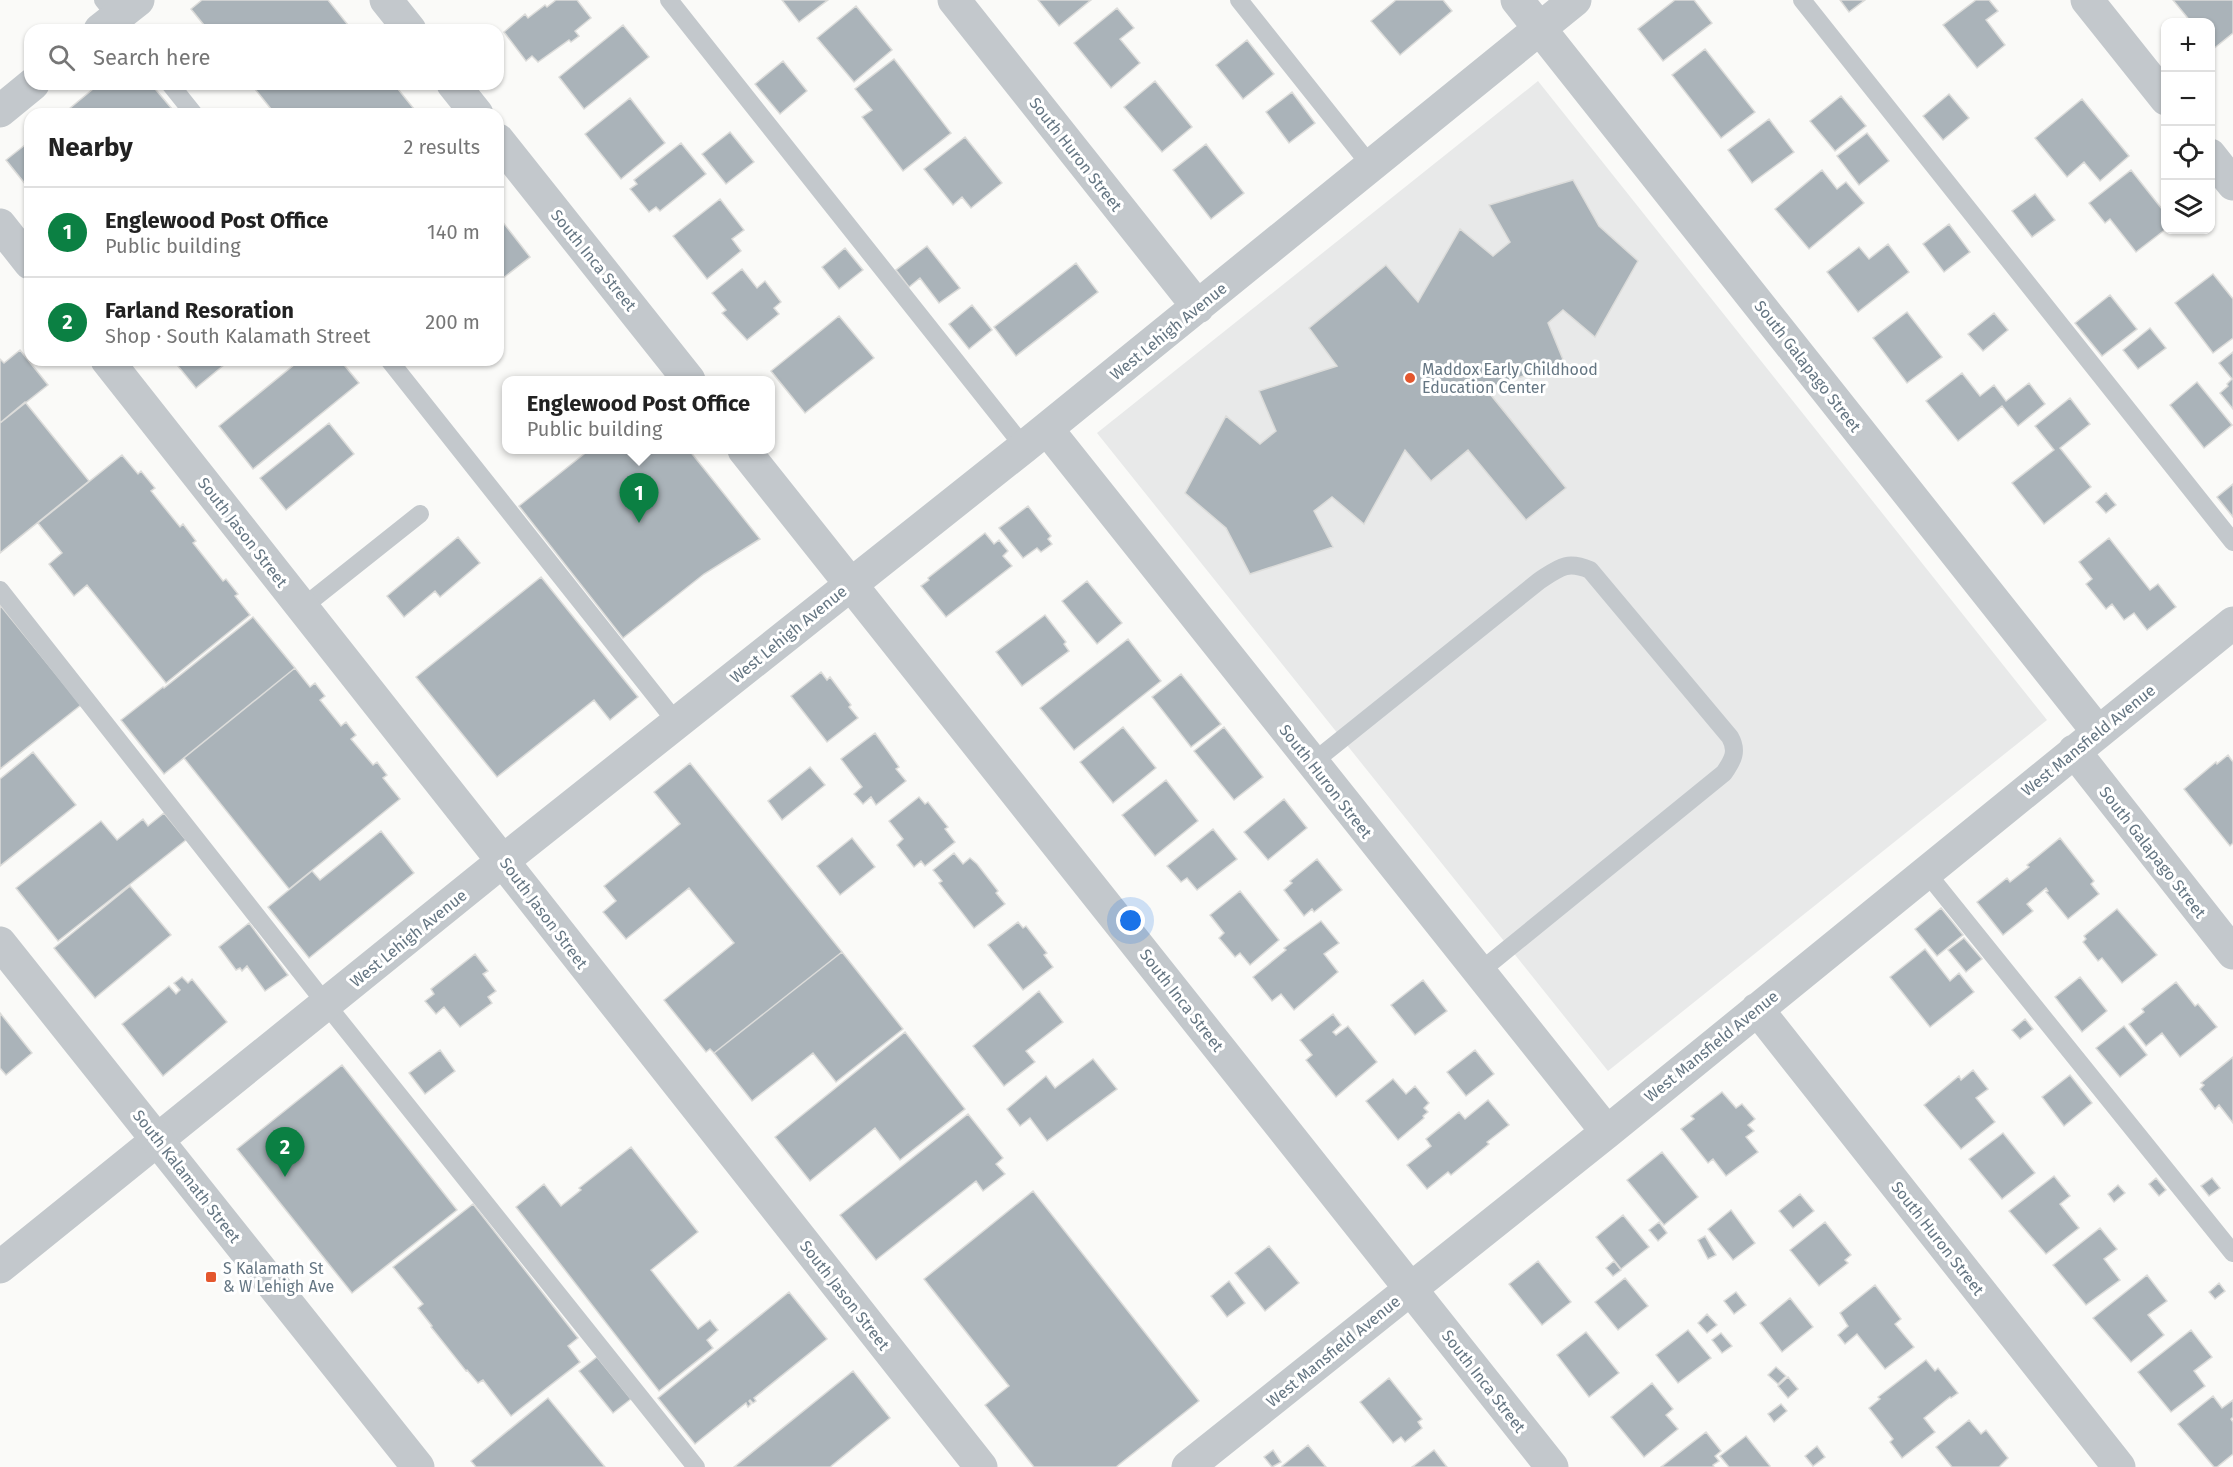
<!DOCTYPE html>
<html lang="en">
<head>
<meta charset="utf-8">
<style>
	body { margin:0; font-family:"Fira Sans",sans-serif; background:#f6f6f6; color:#222 }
	.controls { position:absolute; right:18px; top:18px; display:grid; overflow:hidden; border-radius:12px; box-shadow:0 2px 4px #0004 }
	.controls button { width:54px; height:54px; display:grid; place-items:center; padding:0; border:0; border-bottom:2px solid #e0e0e0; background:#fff; color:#222; font:30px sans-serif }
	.you { position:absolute; left:1131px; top:921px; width:21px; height:21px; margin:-15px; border:4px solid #fff; border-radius:50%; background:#1a73e8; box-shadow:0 0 0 9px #1a73e833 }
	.badge { display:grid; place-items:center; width:39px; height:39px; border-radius:50%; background:#0b8043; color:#fff; font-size:20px; font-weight:700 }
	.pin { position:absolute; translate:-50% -50px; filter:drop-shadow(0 2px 3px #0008) }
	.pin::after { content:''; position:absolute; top:32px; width:21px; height:18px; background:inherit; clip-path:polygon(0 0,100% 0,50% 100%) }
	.popup { position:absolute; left:502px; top:376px; width:273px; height:78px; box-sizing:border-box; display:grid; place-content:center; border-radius:12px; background:#fff; filter:drop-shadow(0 2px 4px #0005); font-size:20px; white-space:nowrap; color:#767676 }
	.popup b { font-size:22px; color:#222 }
	.popup::after { content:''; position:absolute; left:50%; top:100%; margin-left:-12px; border:12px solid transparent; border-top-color:#fff }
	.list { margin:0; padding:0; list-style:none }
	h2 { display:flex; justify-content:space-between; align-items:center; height:78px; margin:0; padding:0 24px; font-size:26px }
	h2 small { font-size:20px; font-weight:400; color:#767676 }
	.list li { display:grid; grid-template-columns:39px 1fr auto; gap:18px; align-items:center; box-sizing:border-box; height:90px; padding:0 24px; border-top:2px solid #e0e0e0 }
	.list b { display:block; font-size:22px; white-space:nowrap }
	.list p { margin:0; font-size:20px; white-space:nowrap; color:#767676 }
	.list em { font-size:20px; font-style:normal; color:#767676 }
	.icon { flex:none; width:33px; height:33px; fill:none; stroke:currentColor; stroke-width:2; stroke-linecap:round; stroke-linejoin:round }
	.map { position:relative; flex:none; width:2233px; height:1467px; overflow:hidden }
	.search { position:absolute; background:#fff; box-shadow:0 2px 4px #0004; left:24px; top:24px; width:480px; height:66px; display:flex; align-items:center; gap:15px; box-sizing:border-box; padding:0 21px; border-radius:18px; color:#767676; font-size:22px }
	.panel { position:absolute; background:#fff; box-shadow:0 2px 4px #0004; left:24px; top:108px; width:480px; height:258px; border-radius:18px }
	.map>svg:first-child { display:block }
	.built { fill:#e8e9e9 }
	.building { fill:#aab3b9; stroke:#dcdcda; stroke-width:1.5 }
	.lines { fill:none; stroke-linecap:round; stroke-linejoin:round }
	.service { stroke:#c3c8cc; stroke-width:18 }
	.minor { stroke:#c3c8cc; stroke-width:33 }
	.tertiary { stroke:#c3c8cc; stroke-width:33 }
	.poi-dot { fill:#e4572e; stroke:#fff; stroke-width:2 }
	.labels { text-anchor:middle; stroke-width:6; stroke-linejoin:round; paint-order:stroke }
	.street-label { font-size:16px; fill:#657683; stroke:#fff }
	.poi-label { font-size:16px; fill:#657683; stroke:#fff; text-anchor:start }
</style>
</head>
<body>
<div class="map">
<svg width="2233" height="1467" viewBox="0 0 2233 1467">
	<rect width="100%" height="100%" fill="#fafaf8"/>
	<path class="built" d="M1538,81L2047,720L1608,1071L1097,433Z"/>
	<path class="building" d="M202,0H328L352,30H208L191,9Z
		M556,0H577L591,18L575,31L579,36L571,42L569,40L538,62L532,56L526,61L504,32L525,14L528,18L545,5L547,7Z
		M782,0H828L799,22Z
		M1038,0H1091L1059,26Z
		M1396,0H1443L1452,11L1400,55L1371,21Z
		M1675,0H1694L1712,23L1663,61L1638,29Z
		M1840,0H1865L1849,12Z
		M1976,0H1989L1998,11L1986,20L2005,45L1977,68L1943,25Z
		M2173,0H2233V33L2212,50L2210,47V22H2191Z
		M856,6L892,50L854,82L817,38Z
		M1117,8L1134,28L1120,39L1140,63L1111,88L1074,43Z
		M623,25L649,57L584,109L559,77Z
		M1247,40L1274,74L1243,99L1216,65Z
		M1705,49L1755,112L1721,138L1672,75Z
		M894,59L951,133L903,171L862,117L872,110L855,89Z
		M783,61L807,91L780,114L755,84Z
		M1155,81L1192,127L1162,152L1124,107Z
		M99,84H151L172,109L166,114H63Z
		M251,84H394L418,114H275Z
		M1292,92L1315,123L1289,143L1266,112Z
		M1949,94L1969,118L1943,140L1923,116Z
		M1841,96L1866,126L1835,151L1810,121Z
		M630,98L665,143L621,179L585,134Z
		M2082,99L2129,156L2100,181L2084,162L2067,177L2035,138Z
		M1769,119L1794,152L1752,183L1728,150Z
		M730,132L754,162L726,184L702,154Z
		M1867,133L1889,161L1859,185L1837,156Z
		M965,137L1002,183L971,208L962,197L953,205L924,169Z
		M30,141V190L6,160Z
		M681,143L706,174L660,211L656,207L649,212L630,189L637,184L634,180Z
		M1206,144L1244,193L1211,219L1173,170Z
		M1822,170L1837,189L1846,182L1864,203L1809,249L1775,209Z
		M2131,170L2166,214V229L2136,252L2110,219L2105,223L2089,203Z
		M1573,180L1599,226L1638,261L1595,337L1563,310L1548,323L1564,362L1486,389L1566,488L1526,520L1468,450L1431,481L1405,450L1364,524L1332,497L1314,511L1333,547L1250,574L1226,528L1185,493L1226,416L1260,444L1276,431L1259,391L1337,366L1309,328L1386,265L1418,302L1460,229L1493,256L1510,242L1489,205Z
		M2035,194L2055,220L2032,237L2012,211Z
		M720,199L744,230L732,239L741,251L707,279L673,236Z
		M498,216L530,257L498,282Z
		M1949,224L1970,252L1944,272L1923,244Z
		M1888,244L1909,272L1858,312L1827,272L1859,247L1869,259Z
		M927,246L960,288L939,303L920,278L909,287L896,270Z
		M845,248L863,270L839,289L822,267Z
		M1076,263L1098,292L1016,356L994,327Z
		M742,269L757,288L765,281L781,302L774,308L779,314L747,340L722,313L726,310L712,293Z
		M2213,274L2233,299V338L2213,353L2175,303Z
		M2110,295L2137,329L2102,356L2075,323Z
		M972,305L992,330L969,349L949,324Z
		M1907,312L1942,357L1907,383L1873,338Z
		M1994,313L2008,330L1983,351L1968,334Z
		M839,316L874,358L805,413L771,371Z
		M2150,328L2166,348L2138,369L2123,350Z
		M20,350L48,385L0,423V359L4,363Z
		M2233,352V409L2220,393L2228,386L2227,384L2232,379L2219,363Z
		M173,360H230L196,388Z
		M300,360H340L359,383L253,469L219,426Z
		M1962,373L1980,396L1994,385L2006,401L2029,383L2045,404L2018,426L2002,406L1958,441L1926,401Z
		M2197,382L2232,425L2204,448L2170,405Z
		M2070,398L2090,424L2060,448L2091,487L2044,524L2012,483L2054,450L2035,426Z
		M25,402L89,481L0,553V423Z
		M329,423L354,454L286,510L260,478Z
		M589,450H689L760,539L704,574L623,638L519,506Z
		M122,455L138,474L141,471L155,488L151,491L180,527L183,524L196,541L193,543L223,581L226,579L238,594L235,596L250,615L166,683L87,585L74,596L49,564L62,553L38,523Z
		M2233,484V517L2217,497Z
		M2106,493L2116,505L2106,513L2096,502Z
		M1028,506L1051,536L1048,539L1052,544L1041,552L1037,548L1023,558L999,528Z
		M985,533L994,544L999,540L1008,551L1003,556L1012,566L946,617L921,586L929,580L928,578Z
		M458,537L480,563L440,597L435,591L404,617L387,596Z
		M2109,538L2150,590L2158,584L2176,607L2147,630L2134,613L2124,620L2112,604L2106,609L2086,584L2092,579L2079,562Z
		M541,577L638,697L610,720L594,700L497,777L416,677Z
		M1087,581L1122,623L1097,644L1062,601Z
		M0,605L81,705L0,769Z
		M1045,615L1066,642L1064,644L1069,651L1022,686L996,652Z
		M253,617L295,668L164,774L121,720L163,687L164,688Z
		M1128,639L1161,681L1074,750L1040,708Z
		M295,668L310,687L315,683L325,696L320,700L341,726L346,722L356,735L351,739L373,765L377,762L387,775L383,778L400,799L289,889L184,758Z
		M821,672L827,680L830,677L851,705L849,707L858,718L827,742L791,696Z
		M1181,674L1221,724L1191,747L1152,697Z
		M1123,727L1156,768L1113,803L1080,762Z
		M1224,727L1263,777L1234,800L1194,751Z
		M875,733L899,767L896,769L906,781L876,805L871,797L863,804L854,794L862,787L841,759Z
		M33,752L76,805L0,866V779Z
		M2228,755L2233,762V843L2230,846L2184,789L2216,762L2217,764Z
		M690,763L842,952L714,1053L710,1049L706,1052L664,1000L734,943L689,888L626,939L603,912L616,901L604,886L680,824L654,792Z
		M810,767L825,785L782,820L768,801Z
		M1166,780L1198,821L1155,856L1122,815Z
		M919,797L925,804L928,802L948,827L945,829L955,842L925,866L921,861L914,867L897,845L903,839L889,821Z
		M1284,799L1307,828L1268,860L1244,832Z
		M164,813L186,840L58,941L16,888L101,821L117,840L143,819L148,826Z
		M1213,829L1237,859L1197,890L1187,878L1181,882L1167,866Z
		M381,831L414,873L309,958L268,907L312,871L320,880Z
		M852,838L875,867L840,895L817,866Z
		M2060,838L2094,881L2091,884L2099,894L2068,919L2046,892L2048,891L2046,888L2027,904L2033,911L2003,935L1977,902L2007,878L2010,882L2029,867L2027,865Z
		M954,853L963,864L970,858L977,864L998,891L996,893L1005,904L974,928L939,883L942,881L933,870Z
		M1317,859L1342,890L1314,912L1312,909L1304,916L1284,890L1292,883L1290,881Z
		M130,886L171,935L95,998L54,948Z
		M1240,891L1279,940L1250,965L1240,953L1235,957L1219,938L1224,933L1210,915Z
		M1941,908L1963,935L1937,956L1915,929Z
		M2117,909L2157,955L2122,983L2102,958L2098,961L2083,942L2086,939L2084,936Z
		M1321,921L1339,943L1324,954L1338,972L1294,1010L1281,994L1272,1001L1253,977L1286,950L1284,948Z
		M1018,922L1023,928L1026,926L1047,953L1044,955L1053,967L1023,990L988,945Z
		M249,923L288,975L265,991L247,966L242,971L240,968L236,970L219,947Z
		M1964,938L1982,959L1966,972L1948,950Z
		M1925,949L1950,981L1959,973L1974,992L1930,1027L1890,977Z
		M842,952L903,1029L836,1082L813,1053L752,1101L714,1053Z
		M475,954L488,971L483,974L496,991L488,997L492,1003L460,1027L444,1007L436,1014L425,1001L434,994L431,989Z
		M182,977L188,983L192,979L227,1022L163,1076L122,1024L169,986L176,994L180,990L174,983Z
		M2080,977L2107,1011L2082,1032L2055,997Z
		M1423,980L1447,1011L1415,1035L1391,1005Z
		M2176,982L2195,1006L2198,1004L2217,1027L2180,1057L2162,1033L2146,1046L2129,1024L2144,1012L2142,1009Z
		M1039,991L1063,1022L1026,1051L1035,1062L1004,1086L973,1046Z
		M0,1013L32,1053L6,1075L0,1068Z
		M1333,1014L1341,1025L1333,1032L1336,1035L1348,1026L1377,1062L1336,1097L1306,1060L1312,1055L1300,1040Z
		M2025,1019L2033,1029L2020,1039L2012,1030Z
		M2124,1026L2147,1055L2120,1077L2096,1048Z
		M905,1032L965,1109L900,1160L875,1128L810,1181L775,1137Z
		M440,1050L455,1071L425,1094L409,1073Z
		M1475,1050L1494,1074L1466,1096L1447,1072Z
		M2233,1057V1123L2219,1105L2215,1109L2200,1089L2204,1085L2201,1083Z
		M1093,1059L1117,1089L1047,1141L1030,1118L1020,1126L1007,1109L1046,1076L1055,1088Z
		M342,1065L457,1210L352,1293L237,1149Z
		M1973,1070L1988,1089L1976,1098L1995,1122L1961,1149L1924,1105L1959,1076L1961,1080Z
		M2070,1075L2092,1103L2064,1126L2042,1097Z
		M1393,1079L1406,1094L1415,1086L1429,1103L1424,1108L1428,1112L1423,1116L1424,1118L1398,1140L1366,1101Z
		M1722,1092L1736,1108L1742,1104L1755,1119L1748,1125L1754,1131L1746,1137L1758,1152L1726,1176L1713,1159L1708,1163L1681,1129L1694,1119L1691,1116Z
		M1488,1100L1509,1125L1487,1142L1489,1144L1451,1175L1448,1172L1427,1189L1407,1165L1431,1146L1426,1139L1459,1112L1465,1119Z
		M968,1114L1003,1158L996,1164L1005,1174L983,1191L976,1181L876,1260L840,1215Z
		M2003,1133L2035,1173L2002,1199L1969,1159Z
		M631,1147L698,1232L651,1270L698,1329L710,1320L718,1330L707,1340L713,1348L659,1391L516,1207L544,1184L561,1206L581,1190L579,1188Z
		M1662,1152L1698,1197L1664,1225L1627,1180Z
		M2054,1176L2070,1196L2060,1204L2079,1228L2046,1254L2009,1211Z
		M2156,1178L2166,1190L2159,1196L2149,1184Z
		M2212,1178L2220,1188L2209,1196L2201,1186Z
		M2118,1185L2125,1193L2114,1202L2108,1194Z
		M1033,1191L1199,1401L1116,1467H1034L985,1405L1009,1386L924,1279Z
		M1800,1194L1814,1211L1793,1228L1779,1211Z
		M473,1204L578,1338L568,1346L580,1362L511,1416L483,1380L478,1383L467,1370L466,1371L431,1327L432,1326L418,1308L423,1304L393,1267Z
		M1731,1210L1755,1243L1733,1260L1708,1229Z
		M1623,1215L1649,1247L1621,1269L1596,1237Z
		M1659,1222L1667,1233L1658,1241L1649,1230Z
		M1825,1222L1851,1255L1845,1260L1848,1263L1819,1286L1790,1250Z
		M2100,1228L2117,1249L2104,1259L2120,1280L2086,1305L2053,1265Z
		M1705,1236L1716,1255L1708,1259L1698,1240Z
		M1269,1246L1299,1283L1265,1311L1235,1273Z
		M1538,1261L1571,1302L1542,1325L1509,1284Z
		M1614,1261L1621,1270L1613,1276L1606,1268Z
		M2147,1275L2167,1301L2148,1315L2164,1335L2131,1362L2093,1318Z
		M1625,1278L1648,1306L1618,1330L1595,1302Z
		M1229,1281L1245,1303L1227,1317L1211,1296Z
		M2219,1283L2225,1291L2215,1299L2209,1292Z
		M1875,1285L1901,1319L1895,1324L1914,1347L1885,1369L1857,1334L1845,1344L1838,1335L1848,1326L1840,1313Z
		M789,1292L827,1339L754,1398L756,1401L753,1403L750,1400L749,1401L751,1404L748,1407L746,1403L695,1444L658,1398Z
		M1736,1292L1746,1305L1734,1314L1724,1301Z
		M1790,1298L1813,1327L1782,1352L1760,1323Z
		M1707,1314L1717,1325L1707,1333L1698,1323Z
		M1688,1330L1711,1358L1678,1383L1656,1355Z
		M2191,1330L2212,1357L2194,1371L2205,1386L2171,1412L2138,1372Z
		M1586,1332L1619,1373L1589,1397L1557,1355Z
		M1721,1333L1732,1346L1722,1353L1712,1340Z
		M597,1357L631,1399L613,1413L579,1371Z
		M1926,1360L1935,1371L1938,1368L1958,1393L1951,1398L1950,1397L1924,1418L1935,1432L1902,1458L1890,1442L1893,1439L1869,1408L1880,1399L1878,1397Z
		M1776,1367L1786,1376L1778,1384L1768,1375Z
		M853,1371L890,1418L830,1467H734Z
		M1788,1377L1798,1389L1788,1398L1778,1386Z
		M1389,1378L1422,1419L1418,1422L1422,1428L1405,1442L1401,1437L1393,1443L1360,1402Z
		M1652,1383L1673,1409L1666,1415L1678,1429L1644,1457L1611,1417Z
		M2213,1396L2222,1408L2233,1400V1417L2231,1419L2233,1422V1454L2217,1467H2214L2178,1424Z
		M548,1398L605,1467H476L471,1461Z
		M1781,1404L1787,1411L1774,1422L1768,1414Z
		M1969,1420L1981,1434L1986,1430L2008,1458L1999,1467H1952L1936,1447Z
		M1706,1432L1721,1451L1715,1456L1719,1461L1713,1465L1714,1467H1661Z
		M1746,1436L1770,1466L1769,1467H1729L1720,1456Z
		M1308,1445L1326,1467H1282V1466Z
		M1817,1446L1825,1457L1813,1466L1805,1456Z
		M1273,1450L1281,1462L1272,1467L1264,1457Z
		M1434,1450L1447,1467H1412Z"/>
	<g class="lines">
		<path class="service" d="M103,0L127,30
			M669,0L1024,447
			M1239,0L1371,166
			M1802,0L2233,542
			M170,84L194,114
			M389,360L677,723
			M0,590L326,1004L696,1467
			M303,607L420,514
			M1312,763L1539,581C1559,568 1566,560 1590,570L1730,737C1738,751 1733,760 1724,773L1478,973
			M1926,872L2233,1253"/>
		<path class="minor" d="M386,0L410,30
			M954,0L1198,307
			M1517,0L2098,732
			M2087,0L2166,99
			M453,84L477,114
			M498,140L689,380
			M2210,155L2233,184
			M0,225L30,263
			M107,360L981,1467
			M1047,429L1607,1132
			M744,450L1552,1467
			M2074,751L2233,953
			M1757,1009L2119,1467
			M0,1267L504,860L1024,447L1575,0
			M1188,1467L1607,1132L2233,623"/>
		<path class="tertiary" d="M100,30L138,0
			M0,111L33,84
			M0,943L418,1467"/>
	</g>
	<g class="poi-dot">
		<circle cx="1410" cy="378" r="6"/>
		<rect x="205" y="1271" width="12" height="12" rx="3"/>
	</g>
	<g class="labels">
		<g class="street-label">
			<text transform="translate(1076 154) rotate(52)" y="6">South Huron Street</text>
			<text transform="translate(594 260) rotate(51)" y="6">South Inca Street</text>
			<text transform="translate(1168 331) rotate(-39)" y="6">West Lehigh Avenue</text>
			<text transform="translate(1808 366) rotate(52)" y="6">South Galapago Street</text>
			<text transform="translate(243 532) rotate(52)" y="6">South Jason Street</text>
			<text transform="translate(788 634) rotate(-39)" y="6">West Lehigh Avenue</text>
			<text transform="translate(2088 740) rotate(-39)" y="6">West Mansfield Avenue</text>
			<text transform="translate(1326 781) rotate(52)" y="6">South Huron Street</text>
			<text transform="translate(2153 852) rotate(52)" y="6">South Galapago Street</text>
			<text transform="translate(544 913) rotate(53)" y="6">South Jason Street</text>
			<text transform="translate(408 938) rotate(-39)" y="6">West Lehigh Avenue</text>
			<text transform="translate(1182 1000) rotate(52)" y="6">South Inca Street</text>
			<text transform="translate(1711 1046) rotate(-39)" y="6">West Mansfield Avenue</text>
			<text transform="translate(187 1176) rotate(52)" y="6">South Kalamath Street</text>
			<text transform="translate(1938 1238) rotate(52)" y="6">South Huron Street</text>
			<text transform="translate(845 1295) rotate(52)" y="6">South Jason Street</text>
			<text transform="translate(1333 1351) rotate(-39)" y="6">West Mansfield Avenue</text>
			<text transform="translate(1484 1381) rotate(52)" y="6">South Inca Street</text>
		</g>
		<g class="poi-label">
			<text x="1422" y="375">Maddox Early Childhood<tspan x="1422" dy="18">Education Center</tspan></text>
			<text x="223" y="1274">S Kalamath St<tspan x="223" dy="18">&amp; W Lehigh Ave</tspan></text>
		</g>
	</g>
</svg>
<div class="controls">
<button>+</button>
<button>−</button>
<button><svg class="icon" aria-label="locate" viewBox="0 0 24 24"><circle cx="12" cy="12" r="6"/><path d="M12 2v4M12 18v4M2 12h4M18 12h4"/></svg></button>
<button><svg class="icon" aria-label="layers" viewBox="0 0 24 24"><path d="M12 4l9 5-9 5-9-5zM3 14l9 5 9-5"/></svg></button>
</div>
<div class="you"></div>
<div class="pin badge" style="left:639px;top:523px">1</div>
<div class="popup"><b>Englewood Post Office</b>Public building</div>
<div class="pin badge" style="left:285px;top:1177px">2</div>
<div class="search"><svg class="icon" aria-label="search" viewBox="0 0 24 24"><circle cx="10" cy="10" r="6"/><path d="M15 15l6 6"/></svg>Search here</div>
<section class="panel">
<h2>Nearby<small>2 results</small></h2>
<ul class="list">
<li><span class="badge">1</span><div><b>Englewood Post Office</b><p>Public building</p></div><em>140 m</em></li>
<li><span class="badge">2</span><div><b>Farland Resoration</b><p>Shop · South Kalamath Street</p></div><em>200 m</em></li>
</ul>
</section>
</div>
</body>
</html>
